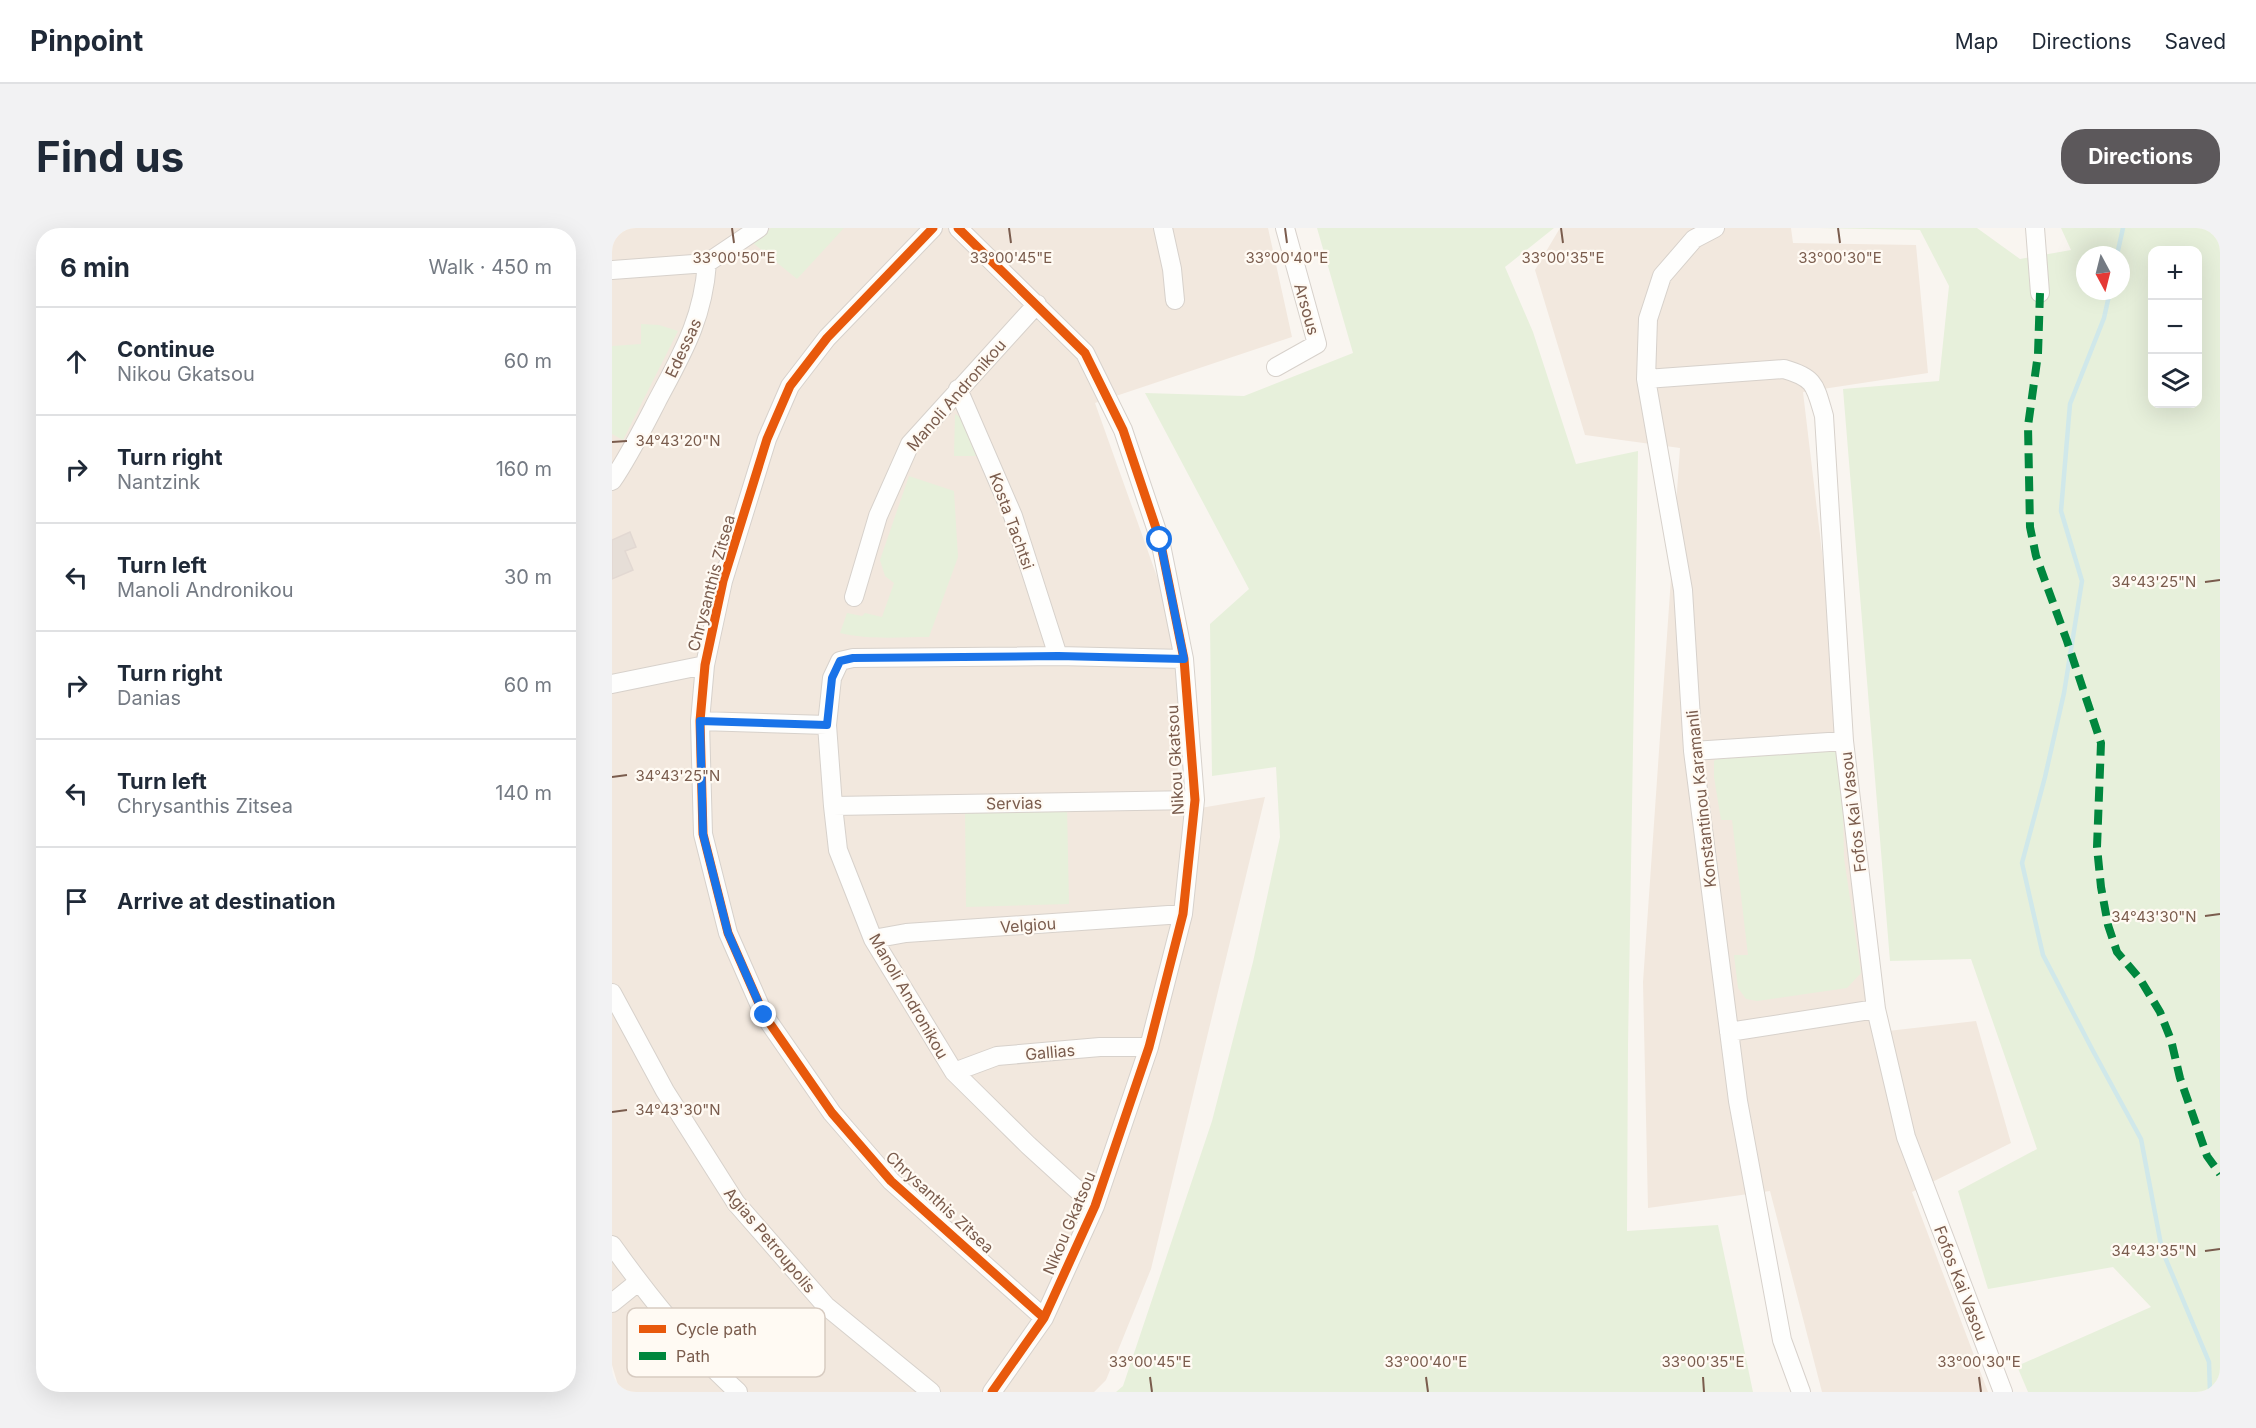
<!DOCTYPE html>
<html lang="en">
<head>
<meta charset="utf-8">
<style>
	body { margin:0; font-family:Inter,sans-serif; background:#f2f2f3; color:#1f2937 }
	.controls { position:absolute; right:18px; top:18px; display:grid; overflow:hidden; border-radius:12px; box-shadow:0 6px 24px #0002 }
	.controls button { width:54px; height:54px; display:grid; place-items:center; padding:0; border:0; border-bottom:2px solid #e0e1e3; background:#fff; color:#1f2937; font:30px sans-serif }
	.compass { position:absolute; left:1464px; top:18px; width:54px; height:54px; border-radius:50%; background:#fff; box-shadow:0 6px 24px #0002; rotate:173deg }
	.stop { position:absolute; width:18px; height:18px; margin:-14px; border:4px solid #1a73e8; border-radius:50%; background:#fff }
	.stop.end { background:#1a73e8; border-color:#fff; box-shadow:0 2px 6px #0008 }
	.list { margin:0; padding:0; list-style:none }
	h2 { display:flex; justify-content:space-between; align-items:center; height:78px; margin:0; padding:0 24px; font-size:26px }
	h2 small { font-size:20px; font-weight:400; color:#747a83 }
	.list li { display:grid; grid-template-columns:39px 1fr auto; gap:18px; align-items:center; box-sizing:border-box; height:108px; padding:0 24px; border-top:2px solid #e0e1e3 }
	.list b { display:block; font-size:22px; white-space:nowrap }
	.list p { margin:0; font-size:20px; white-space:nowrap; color:#747a83 }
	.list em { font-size:20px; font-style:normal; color:#747a83 }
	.icon { flex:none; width:33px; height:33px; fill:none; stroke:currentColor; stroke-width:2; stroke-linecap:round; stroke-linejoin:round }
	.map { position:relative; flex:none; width:1608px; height:1164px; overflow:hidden; border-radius:24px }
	header { display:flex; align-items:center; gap:36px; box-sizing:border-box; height:84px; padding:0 30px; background:#fff; border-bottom:2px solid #e0e1e3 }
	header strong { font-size:28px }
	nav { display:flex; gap:33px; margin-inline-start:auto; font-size:21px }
	.intro { display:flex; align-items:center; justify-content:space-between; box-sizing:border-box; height:144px; padding:0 36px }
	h1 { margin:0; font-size:42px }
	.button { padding:15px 27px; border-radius:24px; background:#5c585b; color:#fff; font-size:21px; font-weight:700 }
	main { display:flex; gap:36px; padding:0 36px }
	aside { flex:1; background:#fff; border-radius:24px; box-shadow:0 6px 24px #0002 }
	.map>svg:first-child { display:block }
	.residential { fill:#f2e8de }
	.green { fill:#e7f0db; fill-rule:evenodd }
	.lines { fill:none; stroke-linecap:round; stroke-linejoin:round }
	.stream { stroke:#d0e8ea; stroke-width:4.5 }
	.building { fill:#e6ded7; stroke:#e2d8d2; stroke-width:1.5 }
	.street-casing { stroke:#d7d1cb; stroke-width:20 }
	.street { stroke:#fefefd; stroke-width:18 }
	.quiet { stroke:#00873e; stroke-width:8; stroke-dasharray:15 8; stroke-linecap:butt }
	.cycleway-casing { stroke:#fffaf3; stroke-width:13 }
	.cycleway { stroke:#e8590c; stroke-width:9 }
	.route { stroke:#1a73e8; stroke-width:8 }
	.ticks { fill:none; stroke:#7a5c4d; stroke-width:2 }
	.labels { text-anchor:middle; stroke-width:4.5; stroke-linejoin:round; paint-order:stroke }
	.street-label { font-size:16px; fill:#7a5c4d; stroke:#fffaf3 }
	.key { fill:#fffaf3; stroke:#d7cbc1; stroke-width:1.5 }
	.key-label { font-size:16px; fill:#7a5c4d }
	.ticks-label { font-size:15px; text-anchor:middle; fill:#7a5c4d; stroke:#fffaf3; stroke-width:4.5; stroke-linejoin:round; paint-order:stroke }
</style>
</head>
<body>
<header>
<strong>Pinpoint</strong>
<nav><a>Map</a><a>Directions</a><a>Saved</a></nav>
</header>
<div class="intro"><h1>Find us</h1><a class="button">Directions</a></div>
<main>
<aside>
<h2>6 min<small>Walk · 450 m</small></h2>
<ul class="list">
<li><svg class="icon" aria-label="ahead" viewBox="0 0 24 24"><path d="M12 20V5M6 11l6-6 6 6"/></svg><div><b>Continue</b><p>Nikou Gkatsou</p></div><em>60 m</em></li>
<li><svg class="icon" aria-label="right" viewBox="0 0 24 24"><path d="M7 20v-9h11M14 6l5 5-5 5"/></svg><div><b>Turn right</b><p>Nantzink</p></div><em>160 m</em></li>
<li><svg class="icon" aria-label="left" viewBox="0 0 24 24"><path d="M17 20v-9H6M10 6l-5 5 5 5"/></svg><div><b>Turn left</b><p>Manoli Andronikou</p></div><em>30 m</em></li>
<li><svg class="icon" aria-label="right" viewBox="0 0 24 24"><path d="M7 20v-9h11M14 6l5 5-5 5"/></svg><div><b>Turn right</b><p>Danias</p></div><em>60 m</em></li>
<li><svg class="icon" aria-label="left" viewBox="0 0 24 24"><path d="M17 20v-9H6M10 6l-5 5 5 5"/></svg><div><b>Turn left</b><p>Chrysanthis Zitsea</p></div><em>140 m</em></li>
<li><svg class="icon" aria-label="arrive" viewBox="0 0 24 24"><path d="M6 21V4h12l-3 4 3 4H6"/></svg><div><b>Arrive at destination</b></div></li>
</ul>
</aside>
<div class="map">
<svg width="1608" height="1164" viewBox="0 0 1608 1164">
	<rect width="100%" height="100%" fill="#f9f5f0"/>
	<path class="residential" d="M0,0H656L680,109L483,175L568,413L565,584L653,569L539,1041L494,1152L482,1164H8L0,1137Z
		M948,0H1179L1181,15L1304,17L1316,145L1191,164L1267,804L1364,793L1399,915L1300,964L1376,1164H1210L1158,963L1036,980L1031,754L1068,220L973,207L923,42Z"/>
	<path class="green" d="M159,0H232L185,51L141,15Z
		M705,0H942L893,39L921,104L964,236L1026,223L1016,817L1015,1003L1106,997L1141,1164H504L511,1158L600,893L641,734L668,609L664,539L600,548L598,396L637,361L533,165L632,168L741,125Z
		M1206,0H1365L1408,31L1459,22L1449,0H1608V1164H1416L1405,1138L1539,1079L1501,1039L1376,1061L1346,963L1425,921L1359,731L1278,733L1231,161L1327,153L1337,58L1308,2ZM1540,22H1586V176H1540ZM1473,27H1509V63H1473Z
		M29,96L47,97L66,103L11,212L0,206V118L29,116Z
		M343,186L353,192L369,228H342Z
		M297,248L342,263L346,329L317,409C288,409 256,412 228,405L235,385L250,388L253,385L270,389L282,355L273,348L268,332Z
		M1220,518L1230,533L1232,630L1249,745L1235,760L1145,773L1134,771L1126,760L1122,727H1136L1120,592H1109L1102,549V533L1111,524Z
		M455,578L457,676L354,679L353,579Z"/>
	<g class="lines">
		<path class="stream" d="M1505,27L1511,0
			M1498,63L1492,90L1458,176L1449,283L1470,353L1452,465L1433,549L1410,635L1431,727L1480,821L1529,911L1550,1022L1597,1134L1598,1164"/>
	</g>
	<path class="building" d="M18,304L24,319L13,323L21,342L0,351V312Z"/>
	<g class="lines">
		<defs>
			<path id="street" d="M321,0L215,110L178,158L155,211L111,353L93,437L88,493L91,606L116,705L152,787L220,885L279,953L432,1090
				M346,0L473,125L511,202L548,312L572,431L583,572L571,686L537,819L483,978L432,1090L380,1164
				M551,0L560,41L563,72
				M1103,0L1082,11L1050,48L1036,91L1034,151L1071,362L1081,523L1126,873L1170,1112L1189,1164
				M1423,0L1428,65
				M95,35L147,0
				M0,42L95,35
				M664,139L705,116L673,0
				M1034,151L1172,141C1204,150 1203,158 1212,188L1232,513L1264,781L1294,909L1391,1164
				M346,161L401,288L446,428
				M0,253C17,228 31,200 45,173C71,124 91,91 95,35
				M242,369L266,288L298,216L425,76
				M0,456L93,437
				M88,493L215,497
				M1081,523L1232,513
				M221,578L583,572
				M261,711L294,705L571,686
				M0,765L53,863L124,975L214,1078L319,1164
				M1117,804L1264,781
				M342,844L385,828L488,819H537
				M483,978L416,917L342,844L261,711L226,622L221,578L215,497L220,450L228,433L241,430L446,428L572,431
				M0,1017C37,1069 79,1121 126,1164
				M0,1075L26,1054"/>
		</defs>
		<use href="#street" class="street-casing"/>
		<use href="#street" class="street"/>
		<path class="quiet" d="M1428,65L1426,126L1416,198L1418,299L1424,328L1455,413L1489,515L1485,619L1489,659L1496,697L1505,724L1528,751L1548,784L1559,812L1568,850L1595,928L1608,946"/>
		<defs>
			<path id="cycleway" d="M321,0L215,110L178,158L155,211L111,353L93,437L88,493L91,606L116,705L152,787L220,885L279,953L432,1090
				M346,0L473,125L511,202L548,312L572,431L583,572L571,686L537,819L483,978L432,1090L380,1164"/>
		</defs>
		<use href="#cycleway" class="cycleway-casing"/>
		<use href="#cycleway" class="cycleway"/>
	</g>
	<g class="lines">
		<path class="route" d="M152,787L116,705L91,606L88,493L215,497L220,450L228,433L241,430L446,428L572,431L548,312"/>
	</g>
	<path class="ticks" d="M120,0L122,15M397,0L399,15M673,0L675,15M949,0L951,15M1226,0L1228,15M0,214L15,213M1593,354L1608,352M0,549L15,547M1593,688L1608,686M0,884L15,882M1593,1023L1608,1021M538,1149L540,1164M814,1149L816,1164M1091,1149L1092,1164M1367,1149L1369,1164"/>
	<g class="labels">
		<g class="street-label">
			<text transform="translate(695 81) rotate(74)" y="6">Arsous</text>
			<text transform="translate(71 120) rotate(-65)" y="6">Edessas</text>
			<text transform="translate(344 167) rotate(-49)" y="6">Manoli Andronikou</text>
			<text transform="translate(400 293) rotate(70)" y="6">Kosta Tachtsi</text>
			<text transform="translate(99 355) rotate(-75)" y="6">Chrysanthis Zitsea</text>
			<text transform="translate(563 532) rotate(-93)" y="6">Nikou Gkatsou</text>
			<text transform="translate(1089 571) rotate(-96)" y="6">Konstantinou Karamanli</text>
			<text transform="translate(402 575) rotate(-1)" y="6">Servias</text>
			<text transform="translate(1241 584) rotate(-97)" y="6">Fofos Kai Vasou</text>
			<text transform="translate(416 697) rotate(-4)" y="6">Velgiou</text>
			<text transform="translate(297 768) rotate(60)" y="6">Manoli Andronikou</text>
			<text transform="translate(438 824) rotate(-5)" y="6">Gallias</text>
			<text transform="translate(328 974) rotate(43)" y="6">Chrysanthis Zitsea</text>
			<text transform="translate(457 995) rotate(-67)" y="6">Nikou Gkatsou</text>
			<text transform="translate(158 1012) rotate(50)" y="6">Agias Petroupolis</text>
			<text transform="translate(1349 1055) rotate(69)" y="6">Fofos Kai Vasou</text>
		</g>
	</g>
	<rect x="15" y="1080" width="198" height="69" rx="9" class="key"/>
	<rect x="27" y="1097" width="27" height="8" fill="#e8590c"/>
	<rect x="27" y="1124" width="27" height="8" fill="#00873e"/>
	<g class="key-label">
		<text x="64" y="1107">Cycle path</text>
		<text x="64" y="1134">Path</text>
	</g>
	<g class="ticks-label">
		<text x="122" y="35">33°00'50"E</text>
		<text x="399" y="35">33°00'45"E</text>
		<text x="675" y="35">33°00'40"E</text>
		<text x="951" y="35">33°00'35"E</text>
		<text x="1228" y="35">33°00'30"E</text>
		<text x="66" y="218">34°43'20"N</text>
		<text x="1542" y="359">34°43'25"N</text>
		<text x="66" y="553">34°43'25"N</text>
		<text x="1542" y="694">34°43'30"N</text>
		<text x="66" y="887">34°43'30"N</text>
		<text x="1542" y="1028">34°43'35"N</text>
		<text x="538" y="1139">33°00'45"E</text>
		<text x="814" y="1139">33°00'40"E</text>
		<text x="1091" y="1139">33°00'35"E</text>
		<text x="1367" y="1139">33°00'30"E</text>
	</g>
</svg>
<div class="controls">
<button>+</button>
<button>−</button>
<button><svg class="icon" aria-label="layers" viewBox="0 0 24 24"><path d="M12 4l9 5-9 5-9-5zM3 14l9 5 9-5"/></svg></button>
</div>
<svg class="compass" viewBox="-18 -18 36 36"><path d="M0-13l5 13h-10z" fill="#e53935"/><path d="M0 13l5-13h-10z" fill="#747a83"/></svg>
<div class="stop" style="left:548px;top:312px"></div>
<div class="stop end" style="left:152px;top:787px"></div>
</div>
</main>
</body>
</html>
